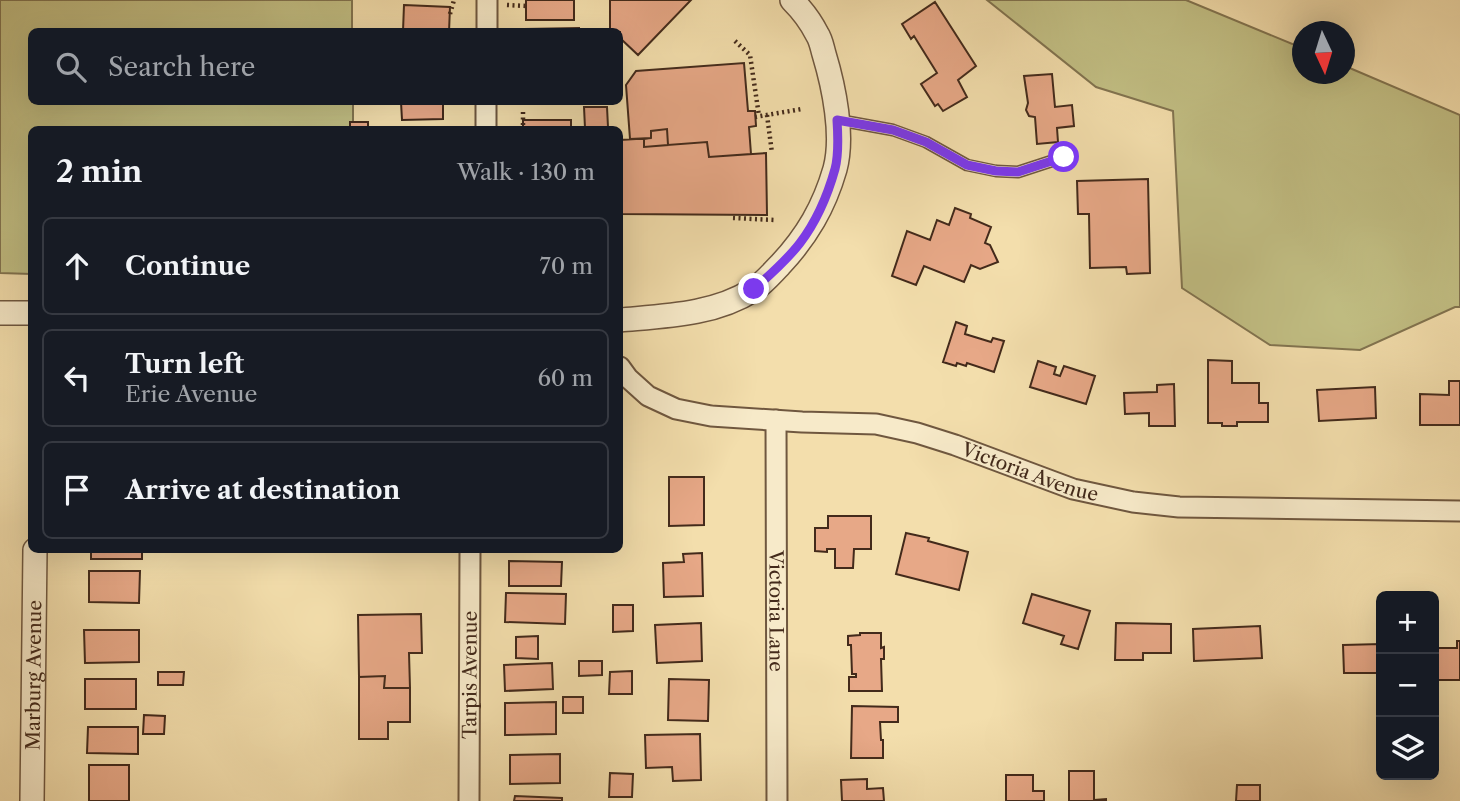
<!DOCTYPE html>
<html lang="en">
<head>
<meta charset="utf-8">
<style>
	body { margin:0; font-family:"Libre Caslon Text",serif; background:#20242c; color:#f1f3f6 }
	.controls { position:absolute; right:21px; bottom:21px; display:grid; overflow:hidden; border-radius:10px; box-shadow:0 7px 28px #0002 }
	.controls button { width:63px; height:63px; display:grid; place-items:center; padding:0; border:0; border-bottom:2px solid #363941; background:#171b24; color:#f1f3f6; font:35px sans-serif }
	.compass { position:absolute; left:1292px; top:21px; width:63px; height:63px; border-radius:50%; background:#171b24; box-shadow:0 7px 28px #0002; rotate:176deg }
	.stop { position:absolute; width:21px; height:21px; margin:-16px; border:5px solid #7c3aed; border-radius:50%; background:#fff }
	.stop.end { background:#7c3aed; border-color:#fff; box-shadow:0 2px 7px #0008 }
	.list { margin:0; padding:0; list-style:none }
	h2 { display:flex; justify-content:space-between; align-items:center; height:91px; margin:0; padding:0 28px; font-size:30px }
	h2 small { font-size:23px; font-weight:400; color:#9ea1a6 }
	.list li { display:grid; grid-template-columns:46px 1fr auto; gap:21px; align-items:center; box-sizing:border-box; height:98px; margin:0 14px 14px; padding:0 14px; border:2px solid #363941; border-radius:10px }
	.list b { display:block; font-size:26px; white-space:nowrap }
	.list p { margin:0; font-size:23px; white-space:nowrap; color:#9ea1a6 }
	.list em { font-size:23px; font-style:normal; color:#9ea1a6 }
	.icon { flex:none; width:38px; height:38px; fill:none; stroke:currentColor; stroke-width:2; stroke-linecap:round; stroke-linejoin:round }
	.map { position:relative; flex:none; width:1460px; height:801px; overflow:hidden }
	.search { position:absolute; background:#171b24; box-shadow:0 7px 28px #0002; left:28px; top:28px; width:595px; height:77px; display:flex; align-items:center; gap:18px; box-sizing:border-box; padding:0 24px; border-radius:10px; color:#9ea1a6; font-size:26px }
	.panel { position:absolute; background:#171b24; box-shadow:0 7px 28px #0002; left:28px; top:126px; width:595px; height:427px; border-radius:10px }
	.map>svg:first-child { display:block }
	.green { fill:#c2bf84; stroke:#827450; stroke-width:2 }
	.building { fill:#e7a887; stroke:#432a1b; stroke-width:2 }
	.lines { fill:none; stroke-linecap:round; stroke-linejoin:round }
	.service-casing { stroke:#6f573f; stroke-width:13 }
	.minor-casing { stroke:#6f573f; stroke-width:23 }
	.tertiary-casing { stroke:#6f573f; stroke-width:26 }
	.path { stroke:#432a1b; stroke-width:4.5; stroke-dasharray:2 3.5; stroke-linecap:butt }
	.service { stroke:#f7eac9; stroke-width:10 }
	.minor { stroke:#f7eac9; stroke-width:19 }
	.tertiary { stroke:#f7eac9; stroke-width:23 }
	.route { stroke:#7c3aed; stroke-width:9 }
	.labels { text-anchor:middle; stroke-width:6; stroke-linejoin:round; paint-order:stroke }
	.street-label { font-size:19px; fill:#432a1b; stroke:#f7eac9 }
</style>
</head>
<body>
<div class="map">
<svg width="1460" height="801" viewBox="0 0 1460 801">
	<rect width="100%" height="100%" fill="#f3deac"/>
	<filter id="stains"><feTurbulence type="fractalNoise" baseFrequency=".00286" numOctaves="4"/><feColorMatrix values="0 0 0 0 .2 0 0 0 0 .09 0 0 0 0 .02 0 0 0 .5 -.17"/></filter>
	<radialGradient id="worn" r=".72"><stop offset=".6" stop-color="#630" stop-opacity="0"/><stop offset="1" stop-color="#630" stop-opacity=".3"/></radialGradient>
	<path class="green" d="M0,0H352V31L32,32V102H353V129L32,130L31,274L0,273Z
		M987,0H1186L1302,48V74H1344L1345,66L1460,115V307H1455L1360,350L1270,345L1182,288L1173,111L1096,87Z"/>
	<path class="building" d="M526,0H574V20H526Z
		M610,0H691L638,55L620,38V32H613L610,29Z
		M935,2L976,66L958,80L967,97L943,111L938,104L935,106L921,84L937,73L914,36L911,39L902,24Z
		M404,5L450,7L449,32L403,31Z
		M579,28V32H525V29Z
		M744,63L748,111H755L756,126L749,127L751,154L709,157L707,142L668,145L667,129L651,131V138L630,139L626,85L636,71Z
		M1052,74L1055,107L1072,105L1074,126L1057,128L1058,142L1037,144L1035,117L1029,116L1026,110L1028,103L1024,76Z
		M401,102H443V119L402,120Z
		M584,107H607L608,127L585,128Z
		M523,120H571V130H523Z
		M350,122H368V130H350Z
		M667,129L668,145L707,142L709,157L766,153L767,215L620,214V140L651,138V131Z
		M667,129L668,145L644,147V139L651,138V131Z
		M1148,179L1150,273L1127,274L1126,267L1090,268L1089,214H1078L1077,181Z
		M955,208L971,214L970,218L991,227L985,243L990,245L998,262L980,269L971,265L964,282L924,266L916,285L892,276L907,231L930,240L937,220L949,225Z
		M956,322L967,326L965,334L991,342L993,338L1004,341L994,372L967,363L966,366L957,363L956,366L943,362Z
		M1208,360L1232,361V383H1259V403H1268V422H1237V426H1222V423H1208Z
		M1038,361L1056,367L1054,374L1060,376L1064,366L1095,376L1086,404L1030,387Z
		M1449,381H1460V425H1420V394L1449,395Z
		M1174,384L1175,426H1149V413L1125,414L1124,393L1157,392V385Z
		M1375,387L1376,418L1319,421L1317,390Z
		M669,477H704V525L669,526Z
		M828,516H871V549H854L853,568H835V549H827V552L815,551V528H828Z
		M906,533L929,538L928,541L968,552L959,590L896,574Z
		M91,550H142V559H91Z
		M702,553L703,596L664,597L663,563L684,562L683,554Z
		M509,561L562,562L561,586H509Z
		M89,571H140L139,603L89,602Z
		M506,593L566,594L565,624L505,622Z
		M1032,594L1090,611L1078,649L1061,644L1064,636L1023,623Z
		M613,605H633V631L613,632Z
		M421,614L422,653H409L410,688H384L385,676L359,677L358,615Z
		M701,623L702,661L657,663L655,625Z
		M1116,623L1171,624V653H1143V660H1115Z
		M1260,626L1262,658L1194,661L1193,629Z
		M84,630H139V662L85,663Z
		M860,633H881V648L884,647V659H881L882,691H849V677H856V674H852L851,645H848V636L860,635Z
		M538,636V659L516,658V637Z
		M1457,641H1460V680H1434V648H1457Z
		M1381,644V673H1344L1343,645Z
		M579,661H602V675L579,676Z
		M552,663L553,689L505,691L504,665Z
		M632,671V694H609L610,672Z
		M158,672H184L183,685H158Z
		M385,676L384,688H410V722H388V739H359V677Z
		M85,679H136V709H85Z
		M669,679L709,680L708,721L668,720Z
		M563,697H583V713H563Z
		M556,702V734L505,735V703Z
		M852,706L898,707V722H880L881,740H883V758H851Z
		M144,715L165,716L164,734H143Z
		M88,727H138V754L87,753Z
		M700,734L701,780L673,781L672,767L646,768L645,735Z
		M560,754V783L510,784V755Z
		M89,765H129V801H89Z
		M1069,771H1094V800L1106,799V801H1069Z
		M610,773L633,774L632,797H609Z
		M1006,775H1033V791H1044V801H1006Z
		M867,779V789L883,788L884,801H842L841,780Z
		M1237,785H1260V801H1236Z
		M515,796L562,798V801H514Z"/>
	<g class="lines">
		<defs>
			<path id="service" d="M838,120L893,130L926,142L967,165L996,171L1018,172L1064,157"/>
			<g id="minor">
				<path d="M487,32V0"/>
				<path d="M486,130V102"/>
				<path id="s1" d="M620,367L628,378L648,396L676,409L711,416L802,422L876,424L917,433L955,445L1073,489L1133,502L1179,507L1460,511"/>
				<path id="s2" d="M776,420L777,801"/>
				<path id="s3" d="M469,801L470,550"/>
			</g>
			<g id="tertiary">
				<path d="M0,313H32"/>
				<path d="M620,320C664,316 714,315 753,290C763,284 772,273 780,265C807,236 824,207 835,169C844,136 834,87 824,54C822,47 821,40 817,34C811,22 802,10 792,0"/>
				<path id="s4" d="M32,801L35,550"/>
			</g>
		</defs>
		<use href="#service" class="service-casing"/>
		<use href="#minor" class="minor-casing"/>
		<use href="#tertiary" class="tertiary-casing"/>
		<path class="path" d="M507,5L526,6
			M450,14L454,0
			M735,41L750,55L759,116
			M523,112V130
			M767,115L772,153
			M755,117L802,109
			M733,218L775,220"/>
		<use href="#service" class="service"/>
		<use href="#minor" class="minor"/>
		<use href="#tertiary" class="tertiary"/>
	</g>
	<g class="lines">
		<path class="route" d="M754,289C770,275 787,260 800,243C816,222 828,194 835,169C839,154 838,135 837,120L893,130L926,142L967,165L996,171L1018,172L1064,157"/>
	</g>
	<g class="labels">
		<g class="street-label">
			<text dy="7" stroke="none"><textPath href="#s1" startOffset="434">Victoria Avenue</textPath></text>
			<text dy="7" stroke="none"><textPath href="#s2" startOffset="191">Victoria Lane</textPath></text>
			<text dy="7" stroke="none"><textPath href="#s4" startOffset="126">Marburg Avenue</textPath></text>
			<text dy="7" stroke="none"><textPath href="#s3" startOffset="126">Tarpis Avenue</textPath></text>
		</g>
	</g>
	<rect width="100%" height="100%" filter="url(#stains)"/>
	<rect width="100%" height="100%" fill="url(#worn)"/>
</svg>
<div class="controls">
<button>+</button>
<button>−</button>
<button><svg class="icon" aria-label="layers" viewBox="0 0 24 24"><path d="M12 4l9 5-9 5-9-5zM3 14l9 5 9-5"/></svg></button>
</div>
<svg class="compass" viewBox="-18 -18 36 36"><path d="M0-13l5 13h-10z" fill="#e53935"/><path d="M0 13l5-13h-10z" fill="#9ea1a6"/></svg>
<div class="stop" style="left:1064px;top:157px"></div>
<div class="stop end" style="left:754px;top:289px"></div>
<div class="search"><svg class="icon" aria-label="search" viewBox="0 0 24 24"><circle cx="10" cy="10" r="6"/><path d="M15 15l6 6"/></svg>Search here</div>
<section class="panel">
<h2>2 min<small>Walk · 130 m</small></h2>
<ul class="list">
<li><svg class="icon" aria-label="ahead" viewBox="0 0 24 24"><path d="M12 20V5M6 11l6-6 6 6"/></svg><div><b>Continue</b></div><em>70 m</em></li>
<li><svg class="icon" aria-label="left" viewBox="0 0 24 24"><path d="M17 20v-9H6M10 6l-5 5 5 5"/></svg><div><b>Turn left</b><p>Erie Avenue</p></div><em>60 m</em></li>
<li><svg class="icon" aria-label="arrive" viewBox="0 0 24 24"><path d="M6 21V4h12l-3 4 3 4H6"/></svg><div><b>Arrive at destination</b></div></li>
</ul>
</section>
</div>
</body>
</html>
